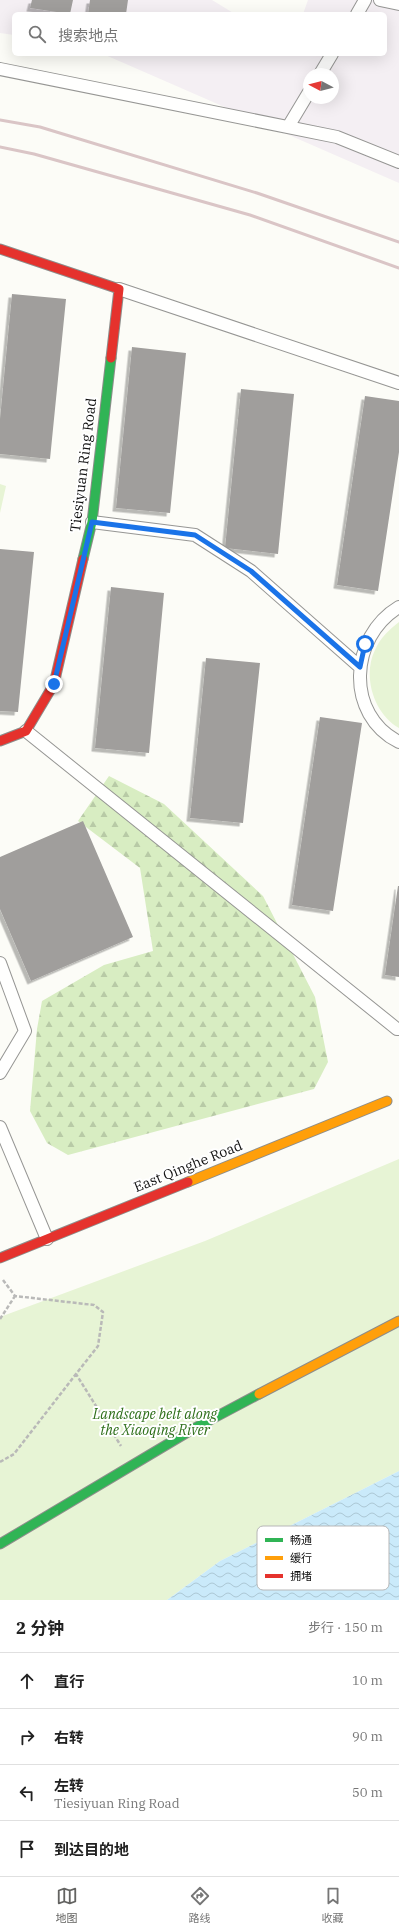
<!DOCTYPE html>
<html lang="zh">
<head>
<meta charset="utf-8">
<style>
	body { margin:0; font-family:"IBM Plex Serif","Noto Sans SC",serif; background:#f6f6f6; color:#222 }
	.compass { position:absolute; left:303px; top:68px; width:36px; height:36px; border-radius:50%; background:#fff; box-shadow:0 4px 16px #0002; rotate:277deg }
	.stop { position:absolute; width:12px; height:12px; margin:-9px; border:3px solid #1a73e8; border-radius:50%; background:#fff }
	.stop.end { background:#1a73e8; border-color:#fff; box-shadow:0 1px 4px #0008 }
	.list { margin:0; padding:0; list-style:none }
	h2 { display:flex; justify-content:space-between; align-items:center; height:52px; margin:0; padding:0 16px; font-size:17px }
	h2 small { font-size:13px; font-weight:400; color:#767676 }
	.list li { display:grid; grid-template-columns:26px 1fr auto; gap:12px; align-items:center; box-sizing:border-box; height:56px; padding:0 16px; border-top:1px solid #e0e0e0 }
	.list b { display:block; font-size:15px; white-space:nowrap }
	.list p { margin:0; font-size:13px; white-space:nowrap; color:#767676 }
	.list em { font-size:13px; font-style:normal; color:#767676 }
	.icon { flex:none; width:22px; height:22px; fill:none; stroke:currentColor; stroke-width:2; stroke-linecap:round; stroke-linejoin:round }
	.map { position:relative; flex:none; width:399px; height:1600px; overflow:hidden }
	.search { position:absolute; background:#fff; box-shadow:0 4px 16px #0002; left:12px; right:12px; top:12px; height:44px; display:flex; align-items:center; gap:10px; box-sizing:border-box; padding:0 14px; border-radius:6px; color:#767676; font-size:15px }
	.sheet { height:276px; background:#fff }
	nav { display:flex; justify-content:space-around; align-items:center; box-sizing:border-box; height:56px; border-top:1px solid #e0e0e0; background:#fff; font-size:11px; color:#767676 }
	nav a { display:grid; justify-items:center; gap:2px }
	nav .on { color:#636361 }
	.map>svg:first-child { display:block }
	.industrial { fill:#f4eff3; fill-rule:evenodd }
	.forest { fill:url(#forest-firs) }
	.park { fill:#e7f4d5 }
	.water { fill:url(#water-waves) }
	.building { fill:#a09e9c; filter:url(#shadow) }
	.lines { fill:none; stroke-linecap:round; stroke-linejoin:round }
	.lane-casing { stroke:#969694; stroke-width:14 }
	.fast-casing { stroke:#8d8d8b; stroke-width:11 }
	.slow-casing { stroke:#8d8d8b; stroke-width:11 }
	.jam-casing { stroke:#8d8d8b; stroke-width:11 }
	.path { stroke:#b9b9b8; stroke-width:2.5; stroke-dasharray:4 2; stroke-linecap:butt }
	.lane { stroke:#fffffe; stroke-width:12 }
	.fast { stroke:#30b455; stroke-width:9 }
	.slow { stroke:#ff9f0a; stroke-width:9 }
	.jam { stroke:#e5322d; stroke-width:9 }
	.rail { stroke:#dac5c6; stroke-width:3 }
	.route { stroke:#1a73e8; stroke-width:5 }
	.labels { text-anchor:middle; stroke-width:4; stroke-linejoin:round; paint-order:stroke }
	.street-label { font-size:14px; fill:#101010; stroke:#fff }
	.park-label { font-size:14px; font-style:italic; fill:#2e6f1a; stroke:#fff }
	.key { fill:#fff; stroke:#b7b7b7; stroke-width:1 }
	.key-label { font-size:11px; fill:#101010 }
</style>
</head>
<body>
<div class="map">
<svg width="399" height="1600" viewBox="0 0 399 1600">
	<defs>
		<pattern id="forest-firs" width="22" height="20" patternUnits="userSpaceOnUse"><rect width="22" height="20" fill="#d8edc2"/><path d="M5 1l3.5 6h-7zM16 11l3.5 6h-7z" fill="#b8caa6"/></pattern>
		<pattern id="water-waves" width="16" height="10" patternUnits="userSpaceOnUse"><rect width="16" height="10" fill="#caeafa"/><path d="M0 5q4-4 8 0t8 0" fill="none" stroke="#acc8d5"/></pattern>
		<filter id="shadow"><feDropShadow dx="-3.5" dy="3.5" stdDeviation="0" flood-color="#0004"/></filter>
	</defs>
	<rect width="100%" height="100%" fill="#fcfcf7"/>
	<path class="industrial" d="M0,0H212L235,14H14V35L0,33Z
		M308,0H399V183L103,54H385V14H303ZM309,74H333V98H309Z"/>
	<path class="forest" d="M109,776L164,804L263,896L315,997L328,1062L314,1089L68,1155L47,1143L30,1111L37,1029L42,1001L104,965L153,951L140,868L78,821Z"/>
	<path class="park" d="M0,484L6,486L0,513Z
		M399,622V728C374,714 362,676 375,650C380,638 389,630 399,622Z
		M399,1159V1471L220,1561L167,1600H0V1317L205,1241Z"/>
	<path class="water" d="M399,1471V1600H167L220,1561Z"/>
	<path class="building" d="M32,0H73L70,14L30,8Z
		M90,0H128L126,14H88Z
		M12,294L66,299L50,459L0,454V419Z
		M132,347L186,353L170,513L116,508Z
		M241,389L294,394L278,554L225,548Z
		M365,396L399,401V452L378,591L337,585Z
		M0,549L34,552L18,712L0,711Z
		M111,587L164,593L149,753L95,748Z
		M206,658L260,663L243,823L190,818Z
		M320,717L362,723L333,911L292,905Z
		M83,821L133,937L31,981L0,909V857Z
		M398,886H399V977L385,975Z"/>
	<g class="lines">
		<defs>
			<path id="lane" d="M380,0L399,4
				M357,14L365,0
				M0,69L337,137L399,162
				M320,74L332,54
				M288,127L309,92
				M119,289L399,383
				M92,522L195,535L251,571L360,667
				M399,607C349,637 345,715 399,742
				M26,731L397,1029H399
				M0,963L25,1031L0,1073
				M0,1127L47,1239"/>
			<path id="fast" d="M83,559L92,522L111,358
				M0,1544L193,1429L259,1394"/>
			<path id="slow" d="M188,1182L387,1101
				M259,1394L399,1321"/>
			<path id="jam" d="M0,249L119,289L111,358
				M0,741L26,731L54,684L83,559
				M0,1258L188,1182"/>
		</defs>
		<use href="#lane" class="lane-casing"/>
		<use href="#fast" class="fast-casing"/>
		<use href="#slow" class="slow-casing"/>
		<use href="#jam" class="jam-casing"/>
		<path class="path" d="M3,1280L15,1296L94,1305L103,1312L98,1346L76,1374L121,1446
			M0,1319L15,1296
			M0,1462L14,1454L76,1374"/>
		<use href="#lane" class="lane"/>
		<use href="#fast" class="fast"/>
		<use href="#slow" class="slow"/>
		<use href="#jam" class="jam"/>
		<path class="rail" d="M0,120L40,127L257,193L399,242
			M0,147L34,154L250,215L399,268"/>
	</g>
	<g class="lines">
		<path class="route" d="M54,684L92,522L195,535L251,571L360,667L365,644"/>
	</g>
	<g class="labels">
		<g class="street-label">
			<text transform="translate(83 465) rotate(-83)" y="5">Tiesiyuan Ring Road</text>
			<text transform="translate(188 1166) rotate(-22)" y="5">East Qinghe Road</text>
		</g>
		<g class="park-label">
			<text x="155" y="1419">Landscape belt along<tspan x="155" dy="16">the Xiaoqing River</tspan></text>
		</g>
	</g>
	<rect x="257" y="1526" width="132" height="64" rx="6" class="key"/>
	<rect x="265" y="1538" width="18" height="4" fill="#30b455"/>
	<rect x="265" y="1556" width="18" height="4" fill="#ff9f0a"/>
	<rect x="265" y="1574" width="18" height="4" fill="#e5322d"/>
	<g class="key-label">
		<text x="290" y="1544">畅通</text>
		<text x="290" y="1562">缓行</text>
		<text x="290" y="1580">拥堵</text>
	</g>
</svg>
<svg class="compass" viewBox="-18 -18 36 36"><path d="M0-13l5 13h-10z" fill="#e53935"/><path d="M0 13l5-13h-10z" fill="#767676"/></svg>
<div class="stop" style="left:365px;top:644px"></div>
<div class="stop end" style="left:54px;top:684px"></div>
<div class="search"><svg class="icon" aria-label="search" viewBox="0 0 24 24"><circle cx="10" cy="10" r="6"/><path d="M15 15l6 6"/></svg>搜索地点</div>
</div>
<section class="sheet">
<h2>2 分钟<small>步行 · 150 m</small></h2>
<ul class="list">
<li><svg class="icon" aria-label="ahead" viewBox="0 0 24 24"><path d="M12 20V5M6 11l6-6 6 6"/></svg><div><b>直行</b></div><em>10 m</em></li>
<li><svg class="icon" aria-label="right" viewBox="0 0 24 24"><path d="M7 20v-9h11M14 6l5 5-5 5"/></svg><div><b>右转</b></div><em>90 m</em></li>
<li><svg class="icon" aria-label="left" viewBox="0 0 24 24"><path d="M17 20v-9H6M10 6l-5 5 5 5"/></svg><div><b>左转</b><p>Tiesiyuan Ring Road</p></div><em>50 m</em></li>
<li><svg class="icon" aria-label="arrive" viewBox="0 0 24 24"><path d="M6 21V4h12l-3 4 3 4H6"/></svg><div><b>到达目的地</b></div></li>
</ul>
</section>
<nav>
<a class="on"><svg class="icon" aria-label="map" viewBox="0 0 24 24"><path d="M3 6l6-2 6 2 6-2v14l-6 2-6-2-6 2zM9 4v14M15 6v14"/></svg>地图</a>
<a><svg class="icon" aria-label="directions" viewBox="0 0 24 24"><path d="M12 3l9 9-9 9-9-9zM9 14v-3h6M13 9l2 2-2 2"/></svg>路线</a>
<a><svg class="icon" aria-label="saved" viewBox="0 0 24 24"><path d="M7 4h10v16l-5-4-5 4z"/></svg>收藏</a>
</nav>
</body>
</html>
